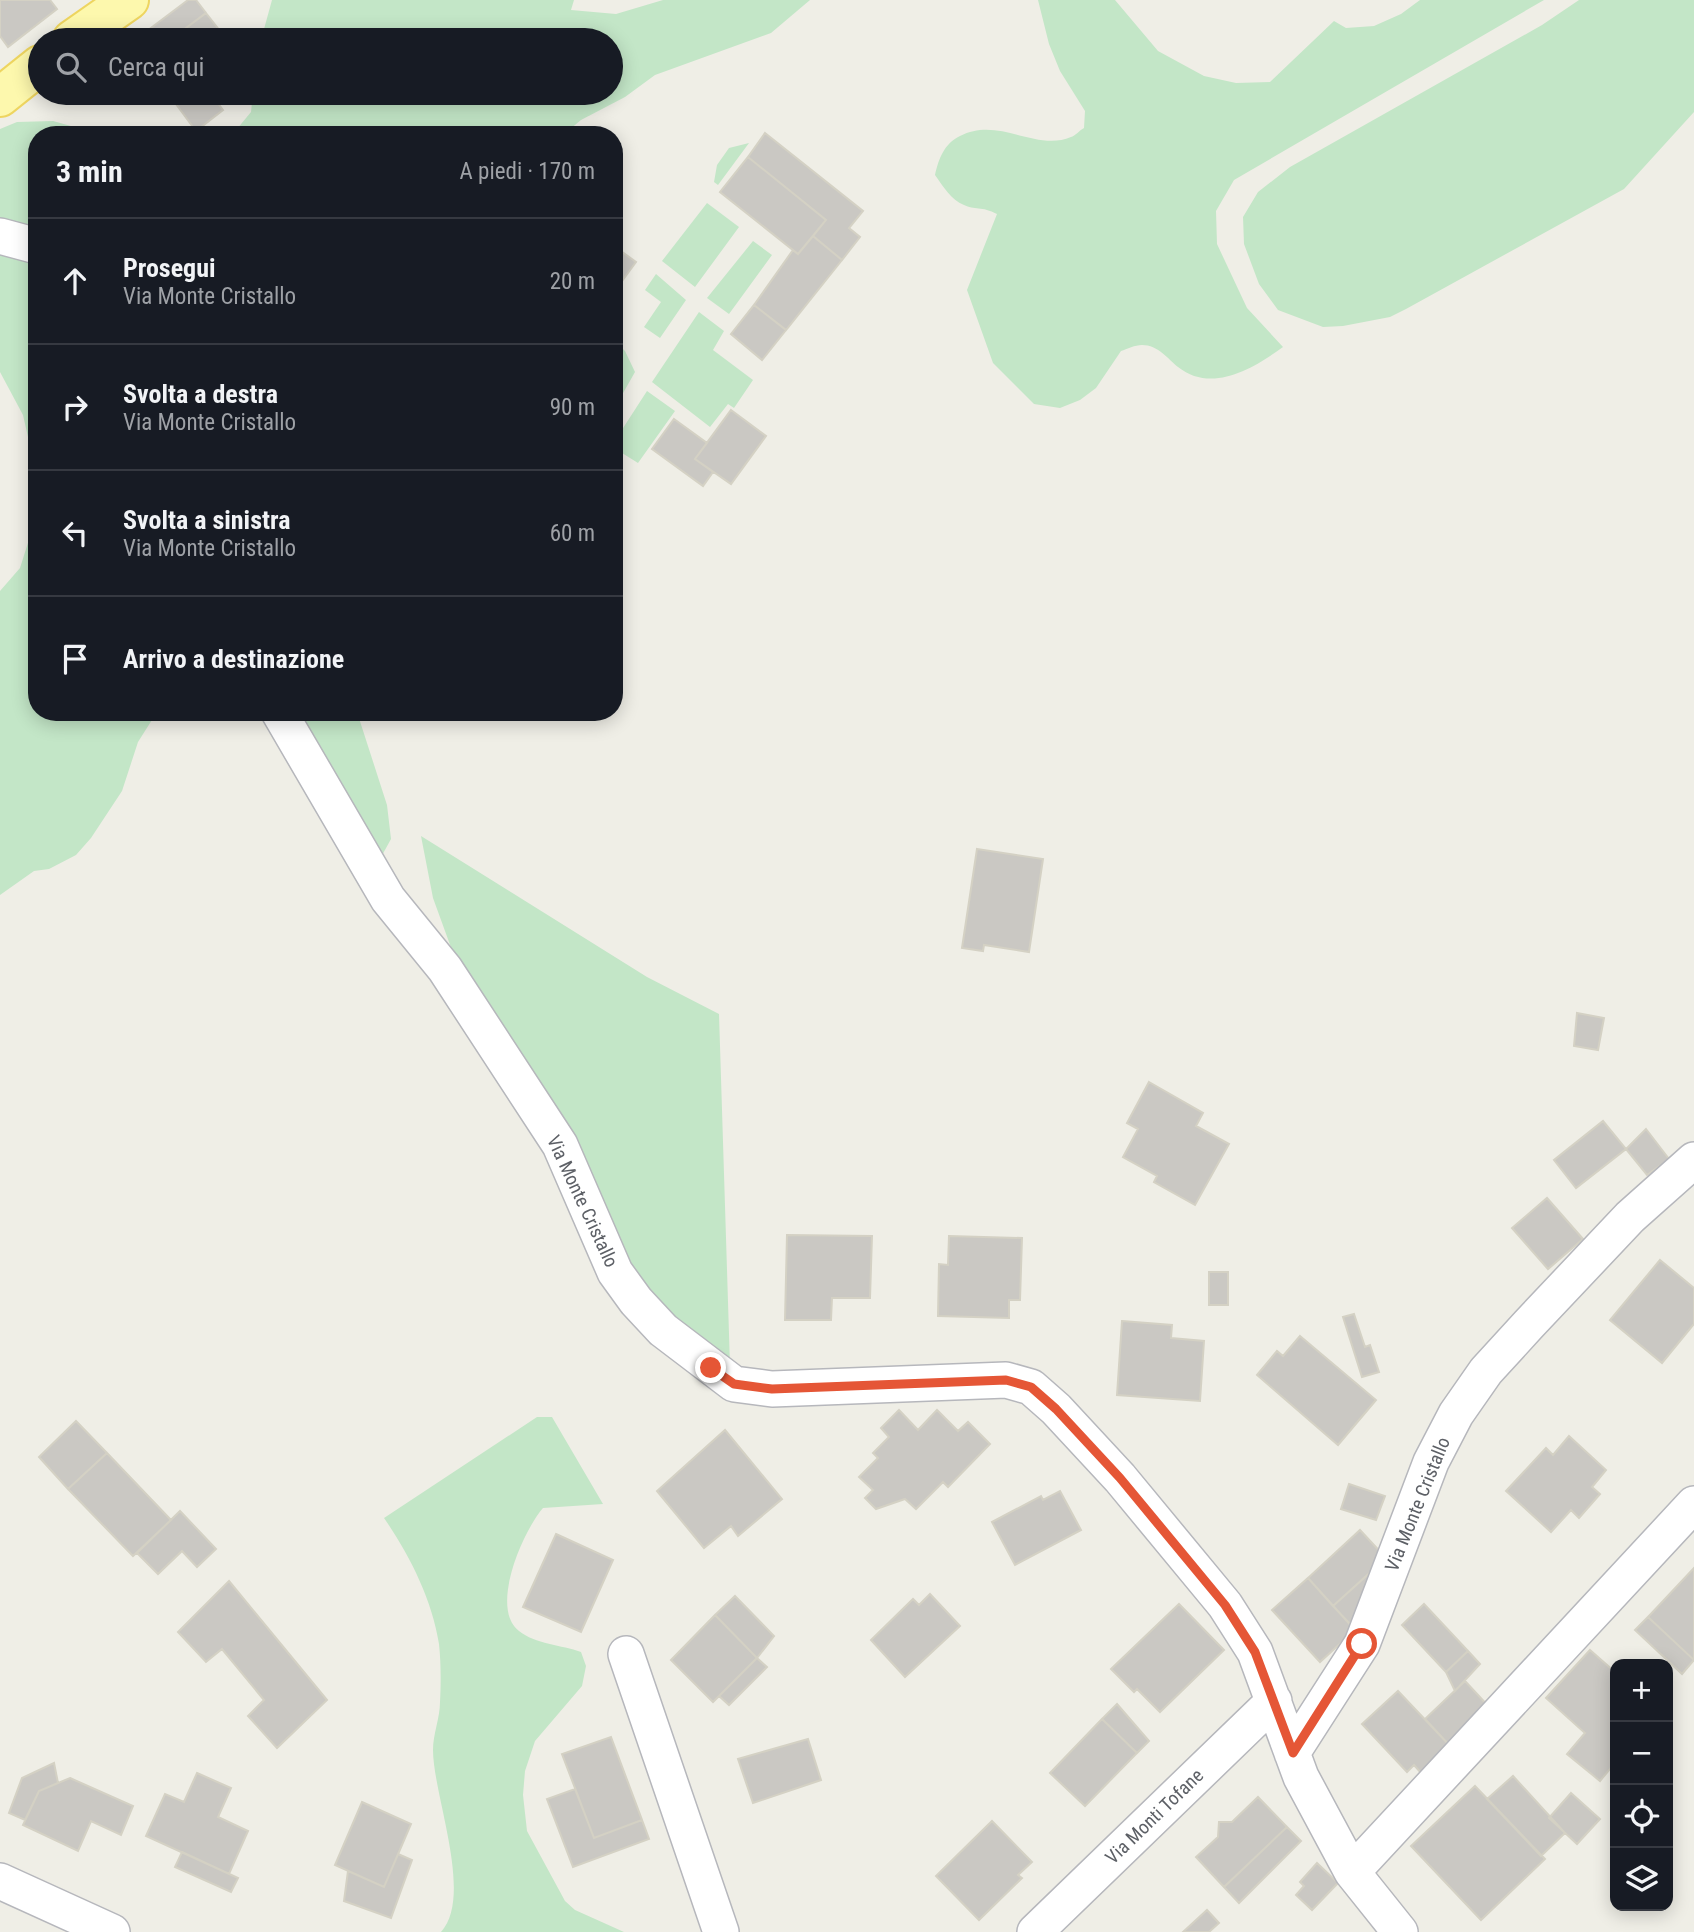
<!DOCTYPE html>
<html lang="it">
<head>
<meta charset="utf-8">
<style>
	body { margin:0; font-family:"Roboto Condensed",sans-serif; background:#242831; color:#f1f3f6 }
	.controls { position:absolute; right:21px; bottom:21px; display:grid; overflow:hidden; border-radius:14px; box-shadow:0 4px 18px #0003 }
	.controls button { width:63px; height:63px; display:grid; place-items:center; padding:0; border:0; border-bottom:2px solid #363941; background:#171b24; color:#f1f3f6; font:35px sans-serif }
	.stop { position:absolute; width:21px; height:21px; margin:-16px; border:5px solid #e55636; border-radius:50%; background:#fff }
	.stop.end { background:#e55636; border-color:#fff; box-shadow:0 2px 7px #0008 }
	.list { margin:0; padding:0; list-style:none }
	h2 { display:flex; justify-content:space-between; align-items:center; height:91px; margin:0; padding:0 28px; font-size:30px }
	h2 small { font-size:23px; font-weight:400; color:#9ea1a6 }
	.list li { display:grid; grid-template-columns:46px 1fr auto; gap:21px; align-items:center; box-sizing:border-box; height:126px; padding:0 28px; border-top:2px solid #363941 }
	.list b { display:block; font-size:26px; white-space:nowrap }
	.list p { margin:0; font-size:23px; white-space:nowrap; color:#9ea1a6 }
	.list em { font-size:23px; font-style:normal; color:#9ea1a6 }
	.icon { flex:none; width:38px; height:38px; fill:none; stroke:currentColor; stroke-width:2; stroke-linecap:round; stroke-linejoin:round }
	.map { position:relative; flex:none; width:1694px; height:1932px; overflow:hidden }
	.search { position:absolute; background:#171b24; box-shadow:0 4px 18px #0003; left:28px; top:28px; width:595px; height:77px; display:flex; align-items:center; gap:18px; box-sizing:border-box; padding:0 24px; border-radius:38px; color:#9ea1a6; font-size:26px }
	.panel { position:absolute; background:#171b24; box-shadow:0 4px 18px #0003; left:28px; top:126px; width:595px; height:595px; border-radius:28px }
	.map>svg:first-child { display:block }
	.green { fill:#c3e6c7 }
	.building { fill:#cac8c3; stroke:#d4d1c4; stroke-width:2 }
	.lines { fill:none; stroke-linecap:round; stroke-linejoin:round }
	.minor-casing { stroke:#b6b7bc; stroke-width:38 }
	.major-casing { stroke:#eed560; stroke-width:42 }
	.minor { stroke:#fff; stroke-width:35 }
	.major { stroke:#fdf8ad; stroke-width:38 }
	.route { stroke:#e55636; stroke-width:9 }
	.labels { text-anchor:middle; stroke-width:5; stroke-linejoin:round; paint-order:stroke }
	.street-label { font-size:19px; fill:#5d6066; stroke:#fff }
</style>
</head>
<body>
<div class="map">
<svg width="1694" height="1932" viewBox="0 0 1694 1932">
	<rect width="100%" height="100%" fill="#efeee6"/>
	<path class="green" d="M272,0H574L571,10L616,14L663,0H810L771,33L655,75L625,97L581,120L563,135H232L251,112L253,93H611V40H261Z
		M1038,0H1115L1158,51L1204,76L1236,83L1270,82L1334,21L1346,28L1374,26L1401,14L1420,0H1544L1234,180L1216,211L1217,244L1247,308L1283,347C1254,368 1212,394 1178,367C1168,359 1158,345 1142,345C1135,345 1127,349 1121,351L1096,388L1080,400L1060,408L1034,404L993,363L967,290L997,214C982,206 974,210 964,205C951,200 943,186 935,175C939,158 944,144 960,136C999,116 1036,152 1071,137C1075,136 1080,130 1084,128L1085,111L1060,71L1049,44Z
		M1579,0H1694V112L1624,189L1406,309L1390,317L1343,326L1323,327L1278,310L1259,284L1244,244L1243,217L1258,192L1290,167L1542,25Z
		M53,121L103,135H37V227L0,220V129L17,122Z
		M749,143L718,185L714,182L717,165L729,148Z
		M707,203L739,227L695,287L662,261Z
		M753,241L772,255L729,314L707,298Z
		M0,247L37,259V712H157L138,742L122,791L91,838L76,855L49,869L34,871L0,895V591L20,568L33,527L36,492L35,468L23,415L0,372Z
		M656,274L686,300L660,338L644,327L661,302L645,290Z
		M699,312L724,331L713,350L753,380L734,408L728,404L710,427L652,382Z
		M614,340L625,351L635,372L614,409Z
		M647,391L675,411L638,463L614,448V442Z
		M293,712H357L387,805L391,839L380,859Z
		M421,836L647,977L719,1014L730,1366L648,1296L453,953L433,898Z
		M537,1417H552L603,1504L543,1508C523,1531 489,1608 519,1631C535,1644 562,1645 581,1652L586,1666L582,1686L535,1741L525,1771L523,1795L527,1831L565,1901L575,1910L624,1932H441C474,1896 433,1795 433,1750C433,1734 440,1718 440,1702C441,1684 441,1662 439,1644C432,1599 409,1554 384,1518Z"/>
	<path class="building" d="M0,0H50L57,9L8,47L0,36Z
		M188,0H196L206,13L170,40H135Z
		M206,13L227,40H170Z
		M183,93H210L223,110L196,131L173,100Z
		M765,133L863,211L849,228L860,237L842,260L813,236L826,220L748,157Z
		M748,157L826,220L798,254L720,192Z
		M813,236L842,260L786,330L754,305L793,250L798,254Z
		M614,246L636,262L614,292Z
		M754,305L786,330L762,360L731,334Z
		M731,410L766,436L731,484L695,459Z
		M674,419L707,443L695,459L713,472L703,486L652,449Z
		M977,849L1043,859L1029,952L984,945L983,951L962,948Z
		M1577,1013L1604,1018L1598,1050L1574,1046Z
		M1149,1082L1203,1113L1196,1126L1229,1144L1195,1205L1154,1182L1157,1176L1123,1157L1138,1129L1127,1123Z
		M1603,1121L1626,1149L1576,1188L1554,1160Z
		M1646,1129L1669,1159L1647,1175L1626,1149Z
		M1547,1198L1583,1239L1548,1269L1512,1228Z
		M787,1235L872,1236L870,1298H832L831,1320H785Z
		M949,1236L1022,1238L1020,1300H1009V1318L938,1316L939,1264L948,1265Z
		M1660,1260L1694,1288V1324L1662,1363L1610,1320Z
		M1209,1272H1228V1305H1209Z
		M1354,1314L1365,1347L1370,1345L1379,1372L1362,1377L1343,1317Z
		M1122,1321L1172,1325L1171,1338L1204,1341L1200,1401L1117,1395Z
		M1300,1336L1376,1400L1338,1445L1257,1375L1277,1351L1283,1356Z
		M899,1410L918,1430L937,1410L958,1431L968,1422L990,1444L948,1487L943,1482L916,1509L905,1499L876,1509L865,1498L873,1490L859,1477L878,1458L873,1453L889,1437L881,1428Z
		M76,1421L107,1453L68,1489L39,1457Z
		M725,1430L782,1499L738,1536L731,1526L704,1548L657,1491Z
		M1569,1436L1606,1470L1592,1487L1600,1494L1579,1518L1571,1510L1551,1532L1506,1491L1546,1448L1553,1455Z
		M107,1453L171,1520L133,1556L68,1489Z
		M1349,1484L1385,1496L1376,1520L1341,1509Z
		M1060,1491L1081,1530L1015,1565L992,1522L1041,1496L1043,1500Z
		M180,1511L216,1549L197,1567L182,1551L158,1574L137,1553Z
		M1360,1530L1386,1558L1333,1606L1308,1578Z
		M556,1534L613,1560L581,1632L523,1607Z
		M1694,1568V1660L1648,1617Z
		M1373,1570L1369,1610L1350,1624L1333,1606Z
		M1308,1578L1355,1630L1320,1662L1272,1610Z
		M229,1581L327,1700L277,1748L248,1716L264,1700L222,1649L206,1662L178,1632Z
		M930,1594L960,1626L905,1677L871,1640L913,1599L919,1605Z
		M735,1596L774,1636L757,1658L715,1615Z
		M1179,1604L1224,1650L1160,1712L1137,1689L1134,1692L1111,1669Z
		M1424,1604L1468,1651L1446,1672L1402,1625Z
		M715,1615L757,1658L713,1702L671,1660Z
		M1648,1617L1694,1660L1682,1674L1635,1630Z
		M1590,1650L1615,1672V1763L1600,1781L1567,1754L1585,1733L1546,1698Z
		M1468,1651L1480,1664L1455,1691L1446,1672Z
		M757,1658L767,1667L729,1705L719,1696Z
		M1465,1681L1491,1709L1451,1747L1425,1719Z
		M1398,1691L1451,1747L1422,1774L1414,1765L1407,1772L1362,1724Z
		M1117,1704L1149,1741L1137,1753L1102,1719Z
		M1102,1719L1137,1753L1085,1806L1050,1773Z
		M611,1737L642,1820L594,1838L562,1754Z
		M808,1739L821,1780L753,1803L738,1759Z
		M54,1763L58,1783L39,1791L25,1820L9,1813L22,1778Z
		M197,1773L231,1788L218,1817L248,1831L229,1874L146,1836L165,1794L184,1802Z
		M1513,1776L1565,1833L1541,1856L1487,1799Z
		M70,1778L133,1806L121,1835L91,1821L78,1851L23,1825L39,1791Z
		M1475,1786L1545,1859L1481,1920L1411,1846Z
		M575,1789L594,1838L642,1820L649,1839L573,1867L547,1799Z
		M1571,1793L1600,1819L1577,1844L1549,1818Z
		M1258,1797L1287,1827L1224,1887L1196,1857L1218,1837L1219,1822H1232Z
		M362,1802L411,1824L384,1887L335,1865Z
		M992,1821L1032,1862L1018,1875L1022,1878L979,1920L936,1876Z
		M1287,1827L1301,1841L1239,1903L1224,1887Z
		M182,1852L238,1878L231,1892L175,1867Z
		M398,1854L412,1860L391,1918L344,1901L348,1871L384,1887Z
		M1317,1863L1338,1883L1312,1910L1296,1895L1304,1886L1300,1882Z
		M1207,1910L1219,1923L1209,1932H1183Z"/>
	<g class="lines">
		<defs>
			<path id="minor" d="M0,236L37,246
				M279,712L388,899L445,969L560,1145L615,1272L636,1301L663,1330L734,1384L772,1389L1006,1380L1031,1387L1056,1409L1120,1478L1225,1605L1255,1652L1301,1777L1352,1872L1400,1932
				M626,1654L721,1932
				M1292,1753L1362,1644L1431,1462L1456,1414L1486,1371L1529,1324L1630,1217L1694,1160
				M1352,1872L1694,1504
				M0,1881L112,1932
				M1035,1932L1274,1701"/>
			<path id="major" d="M72,40L129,0
				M0,97L40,65"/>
		</defs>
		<use href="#minor" class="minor-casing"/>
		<use href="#major" class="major-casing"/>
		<use href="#minor" class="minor"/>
		<use href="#major" class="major"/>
	</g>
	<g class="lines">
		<path class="route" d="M711,1368L734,1384L772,1389L1006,1380L1031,1387L1056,1409L1120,1478L1225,1605L1255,1652L1293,1753L1362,1644"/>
	</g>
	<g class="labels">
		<g class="street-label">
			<text transform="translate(583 1201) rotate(65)" y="7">Via Monte Cristallo</text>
			<text transform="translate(1417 1504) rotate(-68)" y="7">Via Monte Cristallo</text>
			<text transform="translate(1154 1816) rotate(-44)" y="7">Via Monti Tofane</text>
		</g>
	</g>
</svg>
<div class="controls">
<button>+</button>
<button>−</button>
<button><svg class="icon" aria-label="locate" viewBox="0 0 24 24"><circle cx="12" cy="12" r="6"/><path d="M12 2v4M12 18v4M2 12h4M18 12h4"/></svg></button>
<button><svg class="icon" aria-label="layers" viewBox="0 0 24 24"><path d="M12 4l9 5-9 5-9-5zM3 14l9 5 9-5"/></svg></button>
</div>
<div class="stop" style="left:1362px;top:1644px"></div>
<div class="stop end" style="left:711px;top:1368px"></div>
<div class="search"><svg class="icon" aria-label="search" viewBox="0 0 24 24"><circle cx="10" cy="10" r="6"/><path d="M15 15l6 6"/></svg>Cerca qui</div>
<section class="panel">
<h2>3 min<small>A piedi · 170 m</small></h2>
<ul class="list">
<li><svg class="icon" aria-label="ahead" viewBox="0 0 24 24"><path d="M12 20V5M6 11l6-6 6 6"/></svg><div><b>Prosegui</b><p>Via Monte Cristallo</p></div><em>20 m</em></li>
<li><svg class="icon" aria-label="right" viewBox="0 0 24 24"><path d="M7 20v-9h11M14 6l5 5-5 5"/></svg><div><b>Svolta a destra</b><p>Via Monte Cristallo</p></div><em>90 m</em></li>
<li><svg class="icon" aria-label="left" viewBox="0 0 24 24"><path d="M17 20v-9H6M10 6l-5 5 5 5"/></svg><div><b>Svolta a sinistra</b><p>Via Monte Cristallo</p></div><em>60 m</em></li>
<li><svg class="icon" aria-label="arrive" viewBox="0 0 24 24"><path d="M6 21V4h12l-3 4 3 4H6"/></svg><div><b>Arrivo a destinazione</b></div></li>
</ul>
</section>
</div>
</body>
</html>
